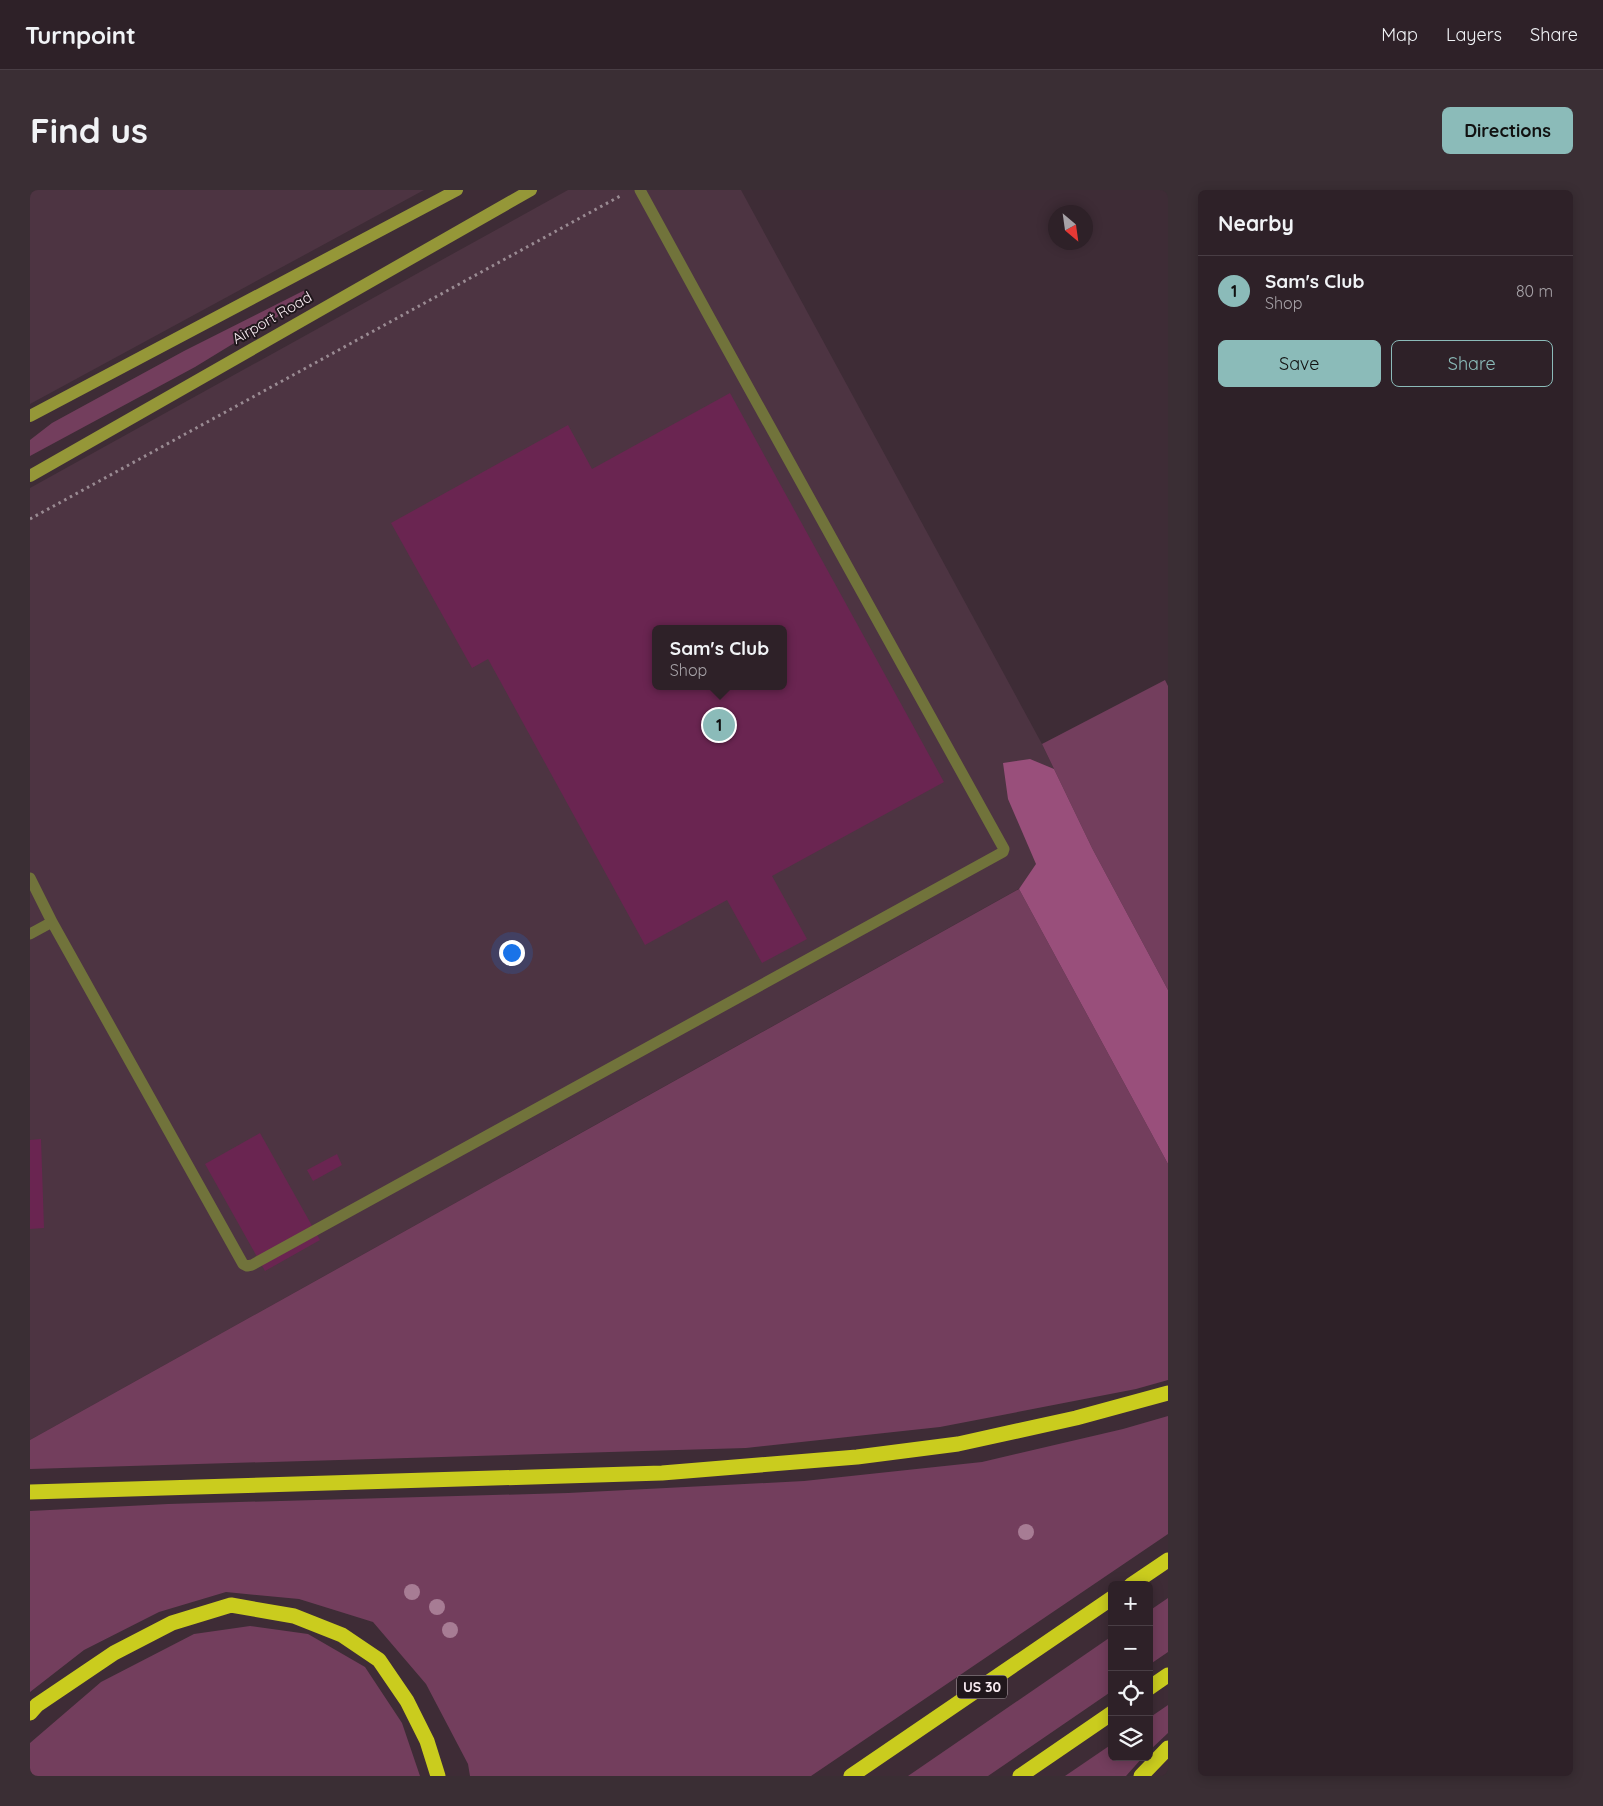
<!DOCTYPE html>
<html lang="en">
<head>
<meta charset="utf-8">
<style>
	body { margin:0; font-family:Quicksand,sans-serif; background:#3a2e34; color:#f1f3f6 }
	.controls { position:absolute; right:15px; bottom:15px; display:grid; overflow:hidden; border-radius:8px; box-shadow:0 2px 12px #0003 }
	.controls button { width:45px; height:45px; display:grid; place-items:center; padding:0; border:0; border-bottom:1px solid #493e45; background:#2e2128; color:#f1f3f6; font:25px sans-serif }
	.compass { position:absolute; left:1018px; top:15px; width:45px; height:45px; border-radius:50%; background:#2e2128; box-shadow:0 2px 12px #0003; rotate:151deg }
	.you { position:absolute; left:481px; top:762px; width:18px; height:18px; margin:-12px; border:4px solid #fff; border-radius:50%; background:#1a73e8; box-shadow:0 0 0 8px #1a73e833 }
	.badge { display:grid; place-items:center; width:32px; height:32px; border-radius:50%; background:#8bbbb9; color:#111; font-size:16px; font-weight:700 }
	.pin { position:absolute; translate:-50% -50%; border:2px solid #fff; box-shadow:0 1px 5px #0006 }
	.popup { position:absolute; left:622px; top:435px; width:135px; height:65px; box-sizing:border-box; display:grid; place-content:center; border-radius:8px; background:#2e2128; filter:drop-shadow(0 1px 4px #0005); font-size:16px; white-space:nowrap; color:#a7a3a8 }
	.popup b { font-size:19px; color:#f1f3f6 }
	.popup::after { content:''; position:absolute; left:50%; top:100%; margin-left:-10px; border:10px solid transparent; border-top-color:#2e2128 }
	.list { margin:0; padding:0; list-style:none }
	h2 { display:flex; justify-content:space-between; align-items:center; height:65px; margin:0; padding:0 20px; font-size:21px }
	h2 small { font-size:16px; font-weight:400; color:#a7a3a8 }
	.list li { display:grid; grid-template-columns:32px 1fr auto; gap:15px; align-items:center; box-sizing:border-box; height:70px; padding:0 20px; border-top:1px solid #493e45 }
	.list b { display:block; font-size:19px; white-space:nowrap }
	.list p { margin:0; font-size:16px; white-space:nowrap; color:#a7a3a8 }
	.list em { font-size:16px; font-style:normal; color:#a7a3a8 }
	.actions { display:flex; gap:10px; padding:15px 20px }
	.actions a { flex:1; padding:11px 0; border:1px solid #8bbbb9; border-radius:8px; text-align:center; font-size:18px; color:#8bbbb9 }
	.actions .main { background:#8bbbb9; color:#111 }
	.icon { flex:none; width:28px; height:28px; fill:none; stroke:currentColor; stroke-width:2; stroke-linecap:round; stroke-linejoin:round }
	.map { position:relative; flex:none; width:1138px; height:1586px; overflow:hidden; border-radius:8px }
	header { display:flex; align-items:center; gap:30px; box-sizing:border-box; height:70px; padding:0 25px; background:#2e2128; border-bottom:1px solid #493e45 }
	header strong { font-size:24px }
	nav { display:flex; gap:28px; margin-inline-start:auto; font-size:18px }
	.intro { display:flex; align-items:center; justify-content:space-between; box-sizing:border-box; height:120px; padding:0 30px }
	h1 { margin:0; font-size:35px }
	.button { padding:12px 22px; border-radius:8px; background:#8bbbb9; color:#111; font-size:18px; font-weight:700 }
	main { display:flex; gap:30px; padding:0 30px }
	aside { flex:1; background:#2e2128; border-radius:8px; box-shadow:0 2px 12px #0003 }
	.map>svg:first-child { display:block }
	.built { fill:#4d3442; fill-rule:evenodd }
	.green { fill:#733e5d }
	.forest { fill:#994f7b }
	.building { fill:#6a2551; fill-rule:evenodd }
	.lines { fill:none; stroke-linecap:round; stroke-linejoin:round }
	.path { stroke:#9a8b93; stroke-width:3; stroke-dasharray:2.5 4; stroke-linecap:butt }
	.service { stroke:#71733b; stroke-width:11 }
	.secondary { stroke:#959738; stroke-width:12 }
	.motorway { stroke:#cacc1e; stroke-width:15 }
	.tree { fill:#a77c94 }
	.labels { text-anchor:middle; stroke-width:4; stroke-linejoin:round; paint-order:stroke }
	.shield { fill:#20171c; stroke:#b8acb2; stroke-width:1 }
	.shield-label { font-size:14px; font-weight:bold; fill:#f9ecf2 }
	.street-label { font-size:15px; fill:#f9ecf2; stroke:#20171c }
</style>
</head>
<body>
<header>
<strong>Turnpoint</strong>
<nav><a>Map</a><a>Layers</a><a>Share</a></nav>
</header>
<div class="intro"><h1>Find us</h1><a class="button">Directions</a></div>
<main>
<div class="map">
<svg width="1138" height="1586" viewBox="0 0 1138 1586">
	<rect width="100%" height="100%" fill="#3e2c36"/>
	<path class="built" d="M0,0H394L0,214Z
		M538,0H711L1012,554L1062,658L0,1250V298ZM625,439H753V496H625Z"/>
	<path class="green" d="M275,100L278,108L165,177L0,266V250L22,233L154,161Z
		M1135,490L1138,496V800L1062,658L1012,554Z
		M989,699L1138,974V1190L1106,1199L910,1237L716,1258L0,1279V1250Z
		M1138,1226V1344L781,1586H440L438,1574L396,1494L343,1432L269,1409L196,1402L129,1422L54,1460L0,1502V1321L138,1314L538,1303L774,1291L952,1272L1093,1239Z
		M1138,1408V1462L1119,1475V1421Z
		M220,1436L278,1444L335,1477L372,1533L390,1586H0V1553L71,1492L164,1444Z
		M1082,1446V1501L958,1586H878Z
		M1138,1515V1543L1119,1561V1528Z
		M1082,1554V1567H1113L1096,1586H1035Z"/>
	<path class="forest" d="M1000,569L1024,579L1062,658L1138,800V974L989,699L1006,674L978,609L973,573Z"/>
	<path class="building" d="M700,203L914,592L742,686L777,749L732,773L697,710L615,755L458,469L442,478L361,333L538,235L562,279ZM625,439H753V496H625Z
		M230,943L290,1050L235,1081L175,974Z
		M11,949L14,1038L0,1039V950Z
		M307,964L312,975L283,991L277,980Z"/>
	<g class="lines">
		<path class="path" d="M0,329L592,5"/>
		<path class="service" d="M0,688L22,732L213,1074L217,1076L222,1075L973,662L974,659L680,128L610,0
			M0,744L22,732"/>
		<path class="secondary" d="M0,226L427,0
			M0,286L501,0"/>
		<path class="motorway" d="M0,1302L632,1283L827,1267L928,1254L1046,1228L1138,1203
			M1101,1395L1138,1370
			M1119,1498L1138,1485
			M0,1523L7,1515L84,1463L142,1433L201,1415L264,1426L312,1445L349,1470L377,1511L397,1551L408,1586
			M821,1586L1082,1408
			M990,1586L1082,1523
			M1111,1586L1138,1558"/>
	</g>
	<g class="tree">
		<circle cx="996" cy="1342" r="8"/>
		<circle cx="382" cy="1402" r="8"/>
		<circle cx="407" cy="1417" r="8"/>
		<circle cx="420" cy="1440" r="8"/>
	</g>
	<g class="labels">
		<rect class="shield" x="927" y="1485.5" width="50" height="23" rx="4"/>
		<g class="shield-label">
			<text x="952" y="1502">US 30</text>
		</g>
		<g class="street-label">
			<text transform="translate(242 128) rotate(-30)" y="5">Airport Road</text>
		</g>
	</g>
</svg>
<div class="controls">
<button>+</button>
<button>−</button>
<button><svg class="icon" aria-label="locate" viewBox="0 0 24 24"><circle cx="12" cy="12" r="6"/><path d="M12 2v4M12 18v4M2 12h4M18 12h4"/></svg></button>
<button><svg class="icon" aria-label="layers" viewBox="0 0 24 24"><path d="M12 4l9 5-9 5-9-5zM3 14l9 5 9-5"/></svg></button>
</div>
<svg class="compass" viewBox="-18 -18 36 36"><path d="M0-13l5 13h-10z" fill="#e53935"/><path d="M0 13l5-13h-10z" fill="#a7a3a8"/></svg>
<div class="you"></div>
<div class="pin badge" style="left:689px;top:535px">1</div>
<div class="popup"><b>Sam's Club</b>Shop</div>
</div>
<aside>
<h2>Nearby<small></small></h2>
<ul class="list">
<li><span class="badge">1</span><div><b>Sam's Club</b><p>Shop</p></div><em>80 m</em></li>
</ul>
<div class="actions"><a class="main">Save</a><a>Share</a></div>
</aside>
</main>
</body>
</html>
